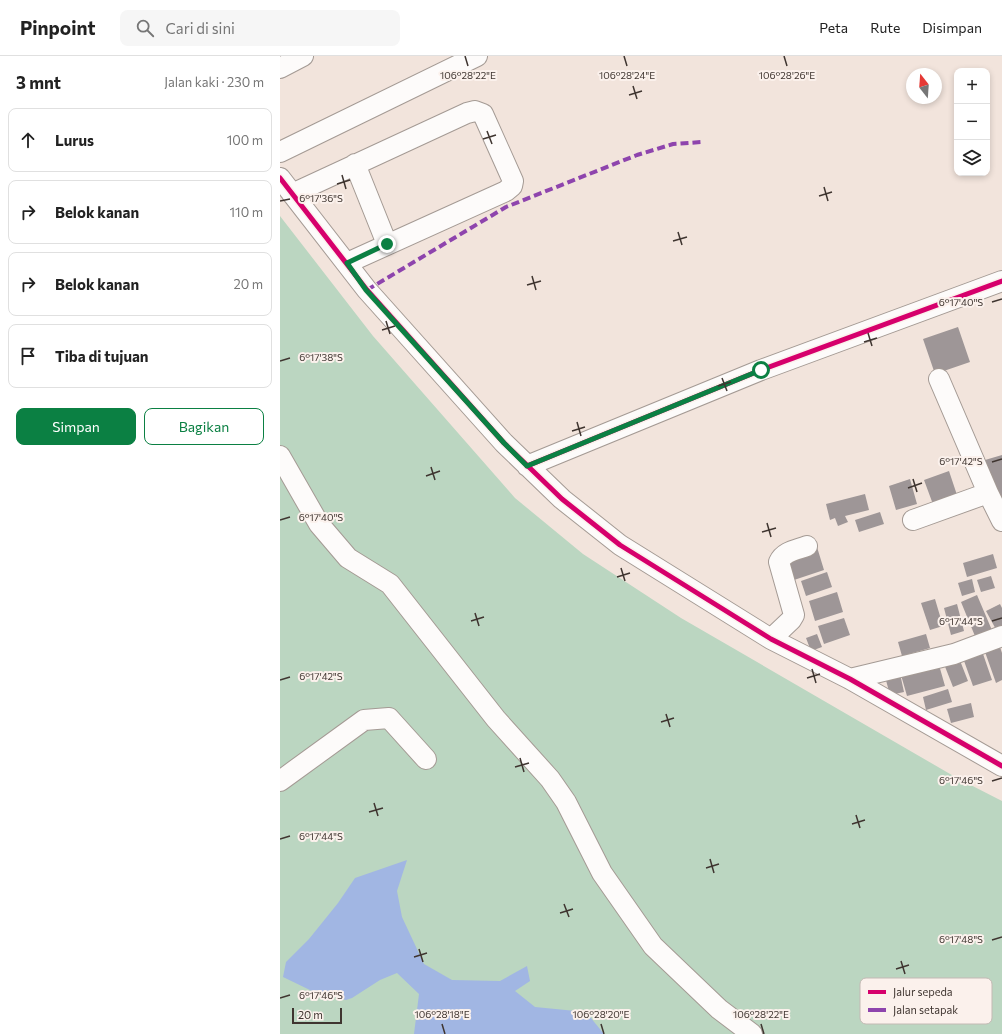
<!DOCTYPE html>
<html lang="id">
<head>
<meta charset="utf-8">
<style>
	body { margin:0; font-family:Commissioner,sans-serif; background:#f6f6f6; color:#222 }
	.controls { position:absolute; right:12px; top:12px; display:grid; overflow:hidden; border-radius:8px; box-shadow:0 2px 6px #0003 }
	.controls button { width:36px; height:36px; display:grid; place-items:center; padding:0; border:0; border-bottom:1px solid #e0e0e0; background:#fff; color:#222; font:20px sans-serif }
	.compass { position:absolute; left:626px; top:12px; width:36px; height:36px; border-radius:50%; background:#fff; box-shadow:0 2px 6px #0003; rotate:343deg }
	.scale { position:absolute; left:12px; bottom:10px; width:50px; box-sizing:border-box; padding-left:4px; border:2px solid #3f3530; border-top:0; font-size:11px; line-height:14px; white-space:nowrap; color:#3f3530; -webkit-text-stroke:3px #fbf1ec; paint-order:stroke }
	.stop { position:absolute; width:12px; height:12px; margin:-9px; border:3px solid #0b8043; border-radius:50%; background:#fff }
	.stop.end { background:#0b8043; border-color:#fff; box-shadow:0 1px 4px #0008 }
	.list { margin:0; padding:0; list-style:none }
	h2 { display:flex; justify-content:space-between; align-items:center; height:52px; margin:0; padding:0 16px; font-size:17px }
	h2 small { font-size:13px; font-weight:400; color:#767676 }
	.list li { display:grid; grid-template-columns:26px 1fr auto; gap:12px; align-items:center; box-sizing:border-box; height:64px; margin:0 8px 8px; padding:0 8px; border:1px solid #e0e0e0; border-radius:8px }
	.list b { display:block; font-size:15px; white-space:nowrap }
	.list em { font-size:13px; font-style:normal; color:#767676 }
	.actions { display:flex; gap:8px; padding:12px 16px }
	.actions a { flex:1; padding:9px 0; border:1px solid #0b8043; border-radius:8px; text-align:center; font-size:14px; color:#0b8043 }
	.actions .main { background:#0b8043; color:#fff }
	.icon { flex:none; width:22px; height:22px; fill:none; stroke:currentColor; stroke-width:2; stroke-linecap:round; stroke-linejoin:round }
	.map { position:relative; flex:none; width:722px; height:978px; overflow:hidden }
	header { display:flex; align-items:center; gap:24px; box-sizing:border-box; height:56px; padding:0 20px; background:#fff; border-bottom:1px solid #e0e0e0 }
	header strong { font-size:19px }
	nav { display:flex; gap:22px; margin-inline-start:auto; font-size:14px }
	.search { width:280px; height:36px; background:#f6f6f6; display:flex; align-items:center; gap:10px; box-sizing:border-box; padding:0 14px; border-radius:8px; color:#767676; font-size:15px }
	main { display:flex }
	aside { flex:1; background:#fff }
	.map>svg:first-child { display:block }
	.green { fill:#bbd6c1 }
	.water { fill:#a1b6e3 }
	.building { fill:#9e9697 }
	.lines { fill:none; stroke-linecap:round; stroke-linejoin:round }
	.minor-casing { stroke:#a49a94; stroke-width:22 }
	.minor { stroke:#fdfbfa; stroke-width:20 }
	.quiet { stroke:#8e44ad; stroke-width:4; stroke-dasharray:8 4; stroke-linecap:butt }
	.cycleway-casing { stroke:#fbf1ec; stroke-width:8 }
	.cycleway { stroke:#d6006c; stroke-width:5 }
	.route { stroke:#0b8043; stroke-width:5 }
	.ticks { fill:none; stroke:#3f3530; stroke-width:1.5 }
	.key { fill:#fbf1ec; stroke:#c3b9b4; stroke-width:1 }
	.key-label { font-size:11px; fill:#3f3530 }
	.ticks-label { font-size:10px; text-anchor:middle; fill:#3f3530; stroke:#fbf1ec; stroke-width:4; stroke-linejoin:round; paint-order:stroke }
</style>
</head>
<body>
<header>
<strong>Pinpoint</strong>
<div class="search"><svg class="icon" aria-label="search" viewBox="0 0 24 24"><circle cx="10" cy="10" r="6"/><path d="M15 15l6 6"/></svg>Cari di sini</div>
<nav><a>Peta</a><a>Rute</a><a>Disimpan</a></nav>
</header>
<main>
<aside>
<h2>3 mnt<small>Jalan kaki · 230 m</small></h2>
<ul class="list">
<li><svg class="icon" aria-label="ahead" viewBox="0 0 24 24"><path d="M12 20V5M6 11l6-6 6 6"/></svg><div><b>Lurus</b></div><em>100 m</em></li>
<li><svg class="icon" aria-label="right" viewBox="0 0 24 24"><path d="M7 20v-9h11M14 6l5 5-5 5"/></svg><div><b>Belok kanan</b></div><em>110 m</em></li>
<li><svg class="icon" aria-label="right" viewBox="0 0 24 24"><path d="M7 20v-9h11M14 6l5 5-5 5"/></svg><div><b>Belok kanan</b></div><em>20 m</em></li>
<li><svg class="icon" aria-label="arrive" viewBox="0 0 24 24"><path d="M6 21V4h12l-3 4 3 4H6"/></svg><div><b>Tiba di tujuan</b></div></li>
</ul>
<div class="actions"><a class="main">Simpan</a><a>Bagikan</a></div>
</aside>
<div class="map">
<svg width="722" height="978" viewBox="0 0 722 978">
	<rect width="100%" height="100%" fill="#f2e4dc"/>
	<path class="green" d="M0,160L93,280L235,442L303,498L401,562L677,722L722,745V978H0Z"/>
	<path class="water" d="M127,804L117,835L122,861L144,908L172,924L220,925L247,910L250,925L235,935L255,951L306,956L324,978H134L139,938L117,917L100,924L72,942L66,944L32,935L3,921L6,906L29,883L58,847L75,822Z"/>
	<path class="building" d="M678,271L690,306L655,318L643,283Z
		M722,399V450L705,404Z
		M669,415L678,442L654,451L644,424Z
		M630,423L637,448L616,454L609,430Z
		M585,438L589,454L565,460L568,466L558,470L555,462L550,464L546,448Z
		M600,456L604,468L579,476L575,464Z
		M537,491L544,514L514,524L506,501Z
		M713,498L717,512L687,521L683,507Z
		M547,516L552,531L526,540L521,525Z
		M711,520L715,532L701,536L697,524Z
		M692,523L695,536L682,540L678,527Z
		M557,536L563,556L535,565L529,545Z
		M697,539L714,579L697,585L681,546Z
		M655,543L663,570L650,574L641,547Z
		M677,548L684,575L671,579L664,552Z
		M720,548L722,552V577L719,579L706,555Z
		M564,562L570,579L544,588L538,570Z
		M537,578L542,591L531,595L526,582Z
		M646,578L650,592L622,600L618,586Z
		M720,591L722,597V624L716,627L705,596Z
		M702,595L712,624L693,630L683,602Z
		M679,602L688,625L673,631L664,608Z
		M659,609L665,630L627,640L621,619Z
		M619,613L624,636L610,639L604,617Z
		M668,633L672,646L646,654L643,641Z
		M691,647L694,661L671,667L667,653Z"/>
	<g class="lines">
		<defs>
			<path id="minor" d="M0,12L23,0
				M0,96L197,0
				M75,108L107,188
				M0,122L87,234L224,387L282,443L340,489L491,583L570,623L722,710
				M12,138L187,57L195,55L203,58L233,125L232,130L226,135L67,207
				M659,323L708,437L722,465
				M0,400L39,468L68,502L110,528L216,663L270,723L286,746L322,817L373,890L439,953L472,978
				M247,410L481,314L722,225
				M633,464L708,437
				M491,583L511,564L514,559L499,506C504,495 517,494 527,490
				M570,623L674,598L722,580
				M0,725L84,664L109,662L146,703"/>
		</defs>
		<use href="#minor" class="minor-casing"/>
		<use href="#minor" class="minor"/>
		<path class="quiet" d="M87,234L226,151L357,99L393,88L422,86"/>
		<defs>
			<path id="cycleway" d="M0,122L87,234L224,387L282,443L340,489L491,583L570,623L722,710
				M247,410L481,314L722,225"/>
		</defs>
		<use href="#cycleway" class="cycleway-casing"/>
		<use href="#cycleway" class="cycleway"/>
	</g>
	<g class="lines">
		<path class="route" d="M107,188L67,207L86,234L224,387L247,410L481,314"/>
	</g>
	<path class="ticks" d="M185,0L188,10M344,0L347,10M504,0L507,10M353,30L357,43M349,39L362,35M207,75L212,88M203,83L216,79M62,119L66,133M57,128L70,124M544,131L548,145M539,140L552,136M0,145L10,143M398,176L402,189M393,185L407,181M252,220L256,234M247,229L261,225M712,246L722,243M106,265L110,278M102,274L115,270M588,277L592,290M584,286L597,282M0,305L10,302M442,322L447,335M438,330L451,326M297,366L301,380M292,375L305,371M712,406L722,403M151,411L155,424M146,420L160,415M633,423L637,436M628,432L642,427M0,464L10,461M487,467L491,481M482,476L496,472M341,512L345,525M337,521L350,517M195,557L199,570M191,565L204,561M712,565L722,562M532,613L536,627M527,622L540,618M0,624L10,621M386,658L390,671M381,666L394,662M240,702L244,716M235,711L249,707M712,725L722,722M94,747L98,760M89,756L103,752M576,759L580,772M572,768L585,764M0,783L10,780M430,803L434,817M426,812L439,808M284,848L289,861M280,857L293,853M712,884L722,881M139,893L143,906M134,901L147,897M621,905L625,918M616,913L629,909M0,942L10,939M162,968L165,978M321,968L324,978M481,968L484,978"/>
	<rect x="580" y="922" width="132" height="46" rx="6" class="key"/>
	<rect x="588" y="934" width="18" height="4" fill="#d6006c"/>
	<rect x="588" y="952" width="18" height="4" fill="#8e44ad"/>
	<g class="key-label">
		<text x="613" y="940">Jalur sepeda</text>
		<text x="613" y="958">Jalan setapak</text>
	</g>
	<g class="ticks-label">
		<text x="188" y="23">106°28'22"E</text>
		<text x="347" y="23">106°28'24"E</text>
		<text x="507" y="23">106°28'26"E</text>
		<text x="41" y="146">6°17'36"S</text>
		<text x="681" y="250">6°17'40"S</text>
		<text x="41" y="305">6°17'38"S</text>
		<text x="681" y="409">6°17'42"S</text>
		<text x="41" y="465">6°17'40"S</text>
		<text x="681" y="569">6°17'44"S</text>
		<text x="41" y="624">6°17'42"S</text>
		<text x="681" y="728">6°17'46"S</text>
		<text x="41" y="784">6°17'44"S</text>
		<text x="681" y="887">6°17'48"S</text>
		<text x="41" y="943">6°17'46"S</text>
		<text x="162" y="962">106°28'18"E</text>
		<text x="321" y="962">106°28'20"E</text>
		<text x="481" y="962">106°28'22"E</text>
	</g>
</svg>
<div class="controls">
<button>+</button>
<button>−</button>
<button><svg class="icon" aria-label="layers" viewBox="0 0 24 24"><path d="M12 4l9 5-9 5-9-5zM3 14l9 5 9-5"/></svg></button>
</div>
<svg class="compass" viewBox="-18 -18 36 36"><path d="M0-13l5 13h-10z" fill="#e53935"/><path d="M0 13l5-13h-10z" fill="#767676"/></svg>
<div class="scale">20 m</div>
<div class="stop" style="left:481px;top:314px"></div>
<div class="stop end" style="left:107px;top:188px"></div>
</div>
</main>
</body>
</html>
